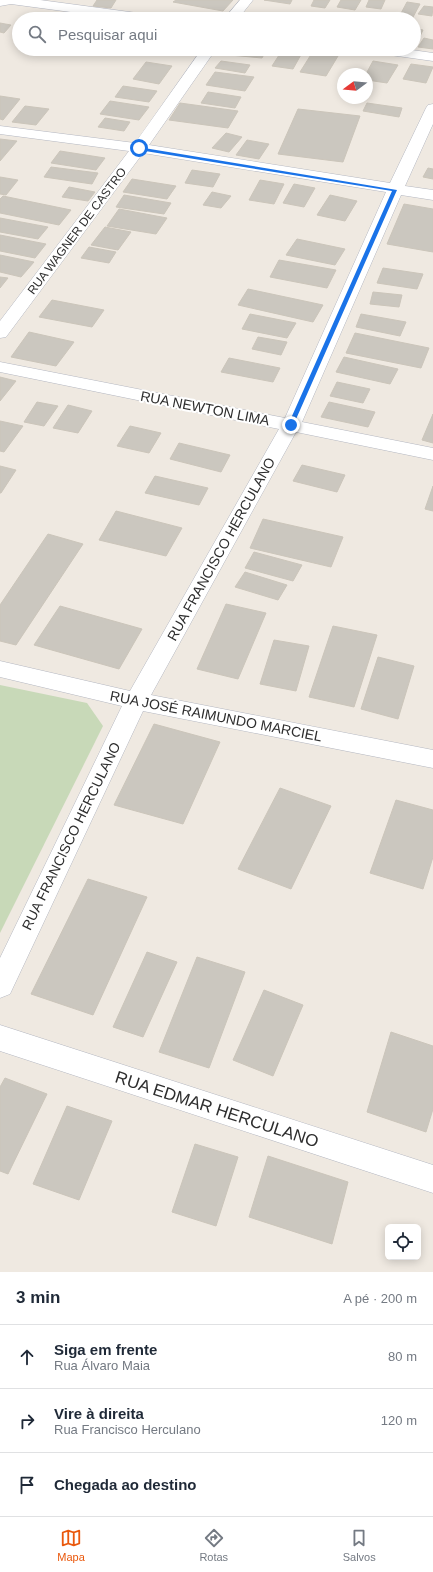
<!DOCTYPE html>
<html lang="pt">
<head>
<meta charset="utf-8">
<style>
	body { margin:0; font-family:Helvetica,sans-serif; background:#f2f2f3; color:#1f2937 }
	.controls { position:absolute; right:12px; bottom:12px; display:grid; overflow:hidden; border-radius:6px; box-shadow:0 2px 10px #0003 }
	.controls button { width:36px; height:36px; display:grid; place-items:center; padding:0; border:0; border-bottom:1px solid #e0e1e3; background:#fff; color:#1f2937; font:20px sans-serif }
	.compass { position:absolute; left:337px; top:68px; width:36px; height:36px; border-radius:50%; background:#fff; box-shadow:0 2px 10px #0003; rotate:254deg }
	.stop { position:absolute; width:12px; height:12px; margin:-9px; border:3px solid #1a73e8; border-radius:50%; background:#fff }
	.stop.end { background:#1a73e8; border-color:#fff; box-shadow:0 1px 4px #0008 }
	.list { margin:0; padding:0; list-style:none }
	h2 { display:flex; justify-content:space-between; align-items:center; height:52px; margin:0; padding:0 16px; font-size:17px }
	h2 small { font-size:13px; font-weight:400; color:#747a83 }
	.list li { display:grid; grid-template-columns:26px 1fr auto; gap:12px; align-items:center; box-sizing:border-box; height:64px; padding:0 16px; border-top:1px solid #e0e1e3 }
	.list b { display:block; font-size:15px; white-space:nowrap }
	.list p { margin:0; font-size:13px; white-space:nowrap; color:#747a83 }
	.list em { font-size:13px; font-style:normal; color:#747a83 }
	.icon { flex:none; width:22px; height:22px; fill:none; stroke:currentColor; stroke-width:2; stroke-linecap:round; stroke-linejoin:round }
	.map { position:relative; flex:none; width:433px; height:1272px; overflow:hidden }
	.search { position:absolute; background:#fff; box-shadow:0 2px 10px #0003; left:12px; right:12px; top:12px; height:44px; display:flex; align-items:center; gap:10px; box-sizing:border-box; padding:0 14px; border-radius:22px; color:#747a83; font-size:15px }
	.sheet { height:244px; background:#fff }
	nav { display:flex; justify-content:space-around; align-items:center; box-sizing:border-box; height:56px; border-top:1px solid #e0e1e3; background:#fff; font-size:11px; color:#747a83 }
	nav a { display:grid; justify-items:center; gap:2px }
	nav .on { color:#ea580c }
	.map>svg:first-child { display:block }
	.cemetery { fill:#c8d9b8 }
	.building { fill:#cbc7bf; stroke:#cbc5ba }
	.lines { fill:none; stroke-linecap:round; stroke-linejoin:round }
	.street-casing { stroke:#b4b7c1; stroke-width:1 }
	.street { fill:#fff; fill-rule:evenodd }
	.route { fill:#1a73e8 }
	.labels { text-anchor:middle; stroke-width:4; stroke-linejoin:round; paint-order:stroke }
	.far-street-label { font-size:12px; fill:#2e2e2e; stroke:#fff }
	.street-label { font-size:14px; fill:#2e2e2e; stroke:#fff }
	.near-street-label { font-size:17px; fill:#2e2e2e; stroke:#fff }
</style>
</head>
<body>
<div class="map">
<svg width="433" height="1272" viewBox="0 0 433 1272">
	<rect width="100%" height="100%" fill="#efe9e1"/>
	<path class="cemetery" d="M0,685L87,703L103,726L0,933Z"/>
	<path class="building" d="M97,0H116L111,8L93,6Z
		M176,0H233L223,11L173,2Z
		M264,0H292L290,4Z
		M314,0H330L325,8L311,6Z
		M341,0H361L355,10L337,7Z
		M369,0H385L381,9L366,7Z
		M407,2L420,4L412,19L399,17Z
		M424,6L433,7L432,16L418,14Z
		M0,23L11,25L4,33L0,32Z
		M414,28L423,30L415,47H414Z
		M424,38L433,40V49L418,47Z
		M234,49H267L262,58L230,55Z
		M283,49L303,51L293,69L272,66Z
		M312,53L338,56L326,76L300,72Z
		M221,61L250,65L245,73L215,68Z
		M373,61L398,65L387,83L367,80V74H366Z
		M146,62L172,66L159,84L133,79Z
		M411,64L433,67L426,83L403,79Z
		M215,72L254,77L245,91L206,85Z
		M123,86L157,91L149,102L115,97Z
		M208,92L241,97L235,108L201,103Z
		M0,96L20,99L3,120L0,119Z
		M110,101L149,107L139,120L100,114Z
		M180,103L238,111L228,128L169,120Z
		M367,103L402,108L399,117L363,111Z
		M25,106L49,109L36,125L12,122Z
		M298,109L360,116L343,162L278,154Z
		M105,118L130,122L124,131L98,127Z
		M226,133L242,137L229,152L212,148Z
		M0,139L17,141L0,161Z
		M247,140L269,144L259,159L236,155Z
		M60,151L105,158L96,170L51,163Z
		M51,167L98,173L92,184L44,177Z
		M428,168L433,169V179L423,177Z
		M192,170L220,174L213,187L185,183Z
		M0,177L18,180L6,195L0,194Z
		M132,179L176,186L167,199L123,192Z
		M260,180L284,184L274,204L249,200Z
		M294,184L315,188L304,207L283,203Z
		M69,187L95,192L88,201L62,197Z
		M212,192L231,196L221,208L203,205Z
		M124,195L171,203L164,214L116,207Z
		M330,195L357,201L345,221L317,215Z
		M3,196L71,210L59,225L0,213V199Z
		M404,204L433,209V252L387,244Z
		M119,209L167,218L156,234L107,226Z
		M0,218L48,227L38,239L0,232Z
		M105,227L131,232L118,250L91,245Z
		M0,235L46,244L35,258L0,251Z
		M297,239L345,249L335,265L286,255Z
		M89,247L116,252L109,263L81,258Z
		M0,255L34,262L21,277L0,272Z
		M279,260L336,270L327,288L270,277Z
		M383,268L423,274L417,289L377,283Z
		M0,277L8,278L0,288Z
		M248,289L323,305L313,322L238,305Z
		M373,292L402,295L399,307L370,304Z
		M52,300L104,310L92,327L39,317Z
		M250,314L296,323L287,338L242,329Z
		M361,314L406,322L400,336L356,327Z
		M29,332L74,342L56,366L11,357Z
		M355,333L429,348L421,368L346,353Z
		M258,337L287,342L281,355L252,349Z
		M344,357L398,369L390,384L336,372Z
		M229,358L280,368L273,382L221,372Z
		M0,377L16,381L0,401Z
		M337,382L370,389L363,403L330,396Z
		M37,402L58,406L44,426L24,422Z
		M329,402L375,412L368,427L321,417Z
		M68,405L92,411L78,433L53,428Z
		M433,414V443L422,440Z
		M0,421L23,426L4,452L0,451Z
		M130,426L161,433L149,453L117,446Z
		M179,443L230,455L221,472L170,459Z
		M302,465L345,475L337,492L293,481Z
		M0,466L16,470L1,493H0Z
		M155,476L208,488L199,505L145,493Z
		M433,486V511L425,509Z
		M116,511L182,528L166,556L99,540Z
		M263,519L343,537L331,567L250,548Z
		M48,534L83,544L16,645L0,641V605Z
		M254,552L302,565L293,581L245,568Z
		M245,572L287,585L278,600L235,587Z
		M226,604L266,613L238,679L197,669Z
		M60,606L142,629L119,669L34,645Z
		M333,626L377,635L354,707L309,697Z
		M274,640L309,646L296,691L260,684Z
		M378,657L414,666L398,719L361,709Z
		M154,724L220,742L183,824L114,805Z
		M280,788L331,806L291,889L238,869Z
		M396,800L433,810V857L423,889L370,873Z
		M88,879L147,897L93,1015L31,994Z
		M147,952L177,962L143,1037L113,1027Z
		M197,957L245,972L209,1068L159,1052Z
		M264,990L303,1005L273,1076L233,1060Z
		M391,1032L433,1046V1109L426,1132L367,1112Z
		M5,1078L47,1094L8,1174L0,1171V1087Z
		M67,1106L112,1121L79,1200L33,1184Z
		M195,1144L238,1157L216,1226L172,1212Z
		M268,1156L348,1182L332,1244L249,1217Z"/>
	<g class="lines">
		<defs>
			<path id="street" d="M0,0H40L152,15L157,16L159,19H123L11,4L0,6Z
				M240,0H253L238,19H224Z
				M202,49H216L149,145L390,183L426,108L428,105L433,104V124L405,186L433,190V200L401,195L302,422L433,448V460L296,432L151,695L433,750V768L143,711L10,994L0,998V958L122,706L0,677V661L130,691L279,429L0,372V362L285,418L386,192L143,153L6,337L0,338V321L129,151L0,134V126L135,143Z
				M369,49H405L433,53V61L376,53L371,52Z
				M0,1025L433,1165V1193L0,1051Z"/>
		</defs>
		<use href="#street" class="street-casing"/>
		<use href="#street" class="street"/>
	</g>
	<path class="route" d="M138,147L397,190L293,426L288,425L392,191L139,150Z"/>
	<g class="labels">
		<g class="far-street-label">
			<text transform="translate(77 231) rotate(-53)" y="4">RUA WAGNER DE CASTRO</text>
		</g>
		<g class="street-label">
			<text transform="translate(205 408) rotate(11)" y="5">RUA NEWTON LIMA</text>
			<text transform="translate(221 549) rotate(-61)" y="5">RUA FRANCISCO HERCULANO</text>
			<text transform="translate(216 716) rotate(11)" y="5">RUA JOSÉ RAIMUNDO MARCIEL</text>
			<text transform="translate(71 836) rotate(-64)" y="5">RUA FRANCISCO HERCULANO</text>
		</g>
		<g class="near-street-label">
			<text transform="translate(217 1109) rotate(18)" y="6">RUA EDMAR HERCULANO</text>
		</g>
	</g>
</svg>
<div class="controls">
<button><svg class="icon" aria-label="locate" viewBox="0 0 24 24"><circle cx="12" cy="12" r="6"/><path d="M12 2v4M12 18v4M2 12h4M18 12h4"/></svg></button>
</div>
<svg class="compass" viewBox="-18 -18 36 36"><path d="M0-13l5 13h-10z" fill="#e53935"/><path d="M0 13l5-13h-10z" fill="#747a83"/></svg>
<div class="stop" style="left:139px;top:148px"></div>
<div class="stop end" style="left:291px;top:425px"></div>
<div class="search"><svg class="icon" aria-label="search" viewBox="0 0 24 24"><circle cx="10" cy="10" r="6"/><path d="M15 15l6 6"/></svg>Pesquisar aqui</div>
</div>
<section class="sheet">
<h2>3 min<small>A pé · 200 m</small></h2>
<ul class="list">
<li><svg class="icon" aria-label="ahead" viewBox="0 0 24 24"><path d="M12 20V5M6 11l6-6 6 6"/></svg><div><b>Siga em frente</b><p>Rua Álvaro Maia</p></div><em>80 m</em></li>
<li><svg class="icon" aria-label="right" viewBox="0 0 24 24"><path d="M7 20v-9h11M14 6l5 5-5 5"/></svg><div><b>Vire à direita</b><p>Rua Francisco Herculano</p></div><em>120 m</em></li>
<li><svg class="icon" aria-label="arrive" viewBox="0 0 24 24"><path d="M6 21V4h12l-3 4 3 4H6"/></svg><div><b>Chegada ao destino</b></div></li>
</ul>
</section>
<nav>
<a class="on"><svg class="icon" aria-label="map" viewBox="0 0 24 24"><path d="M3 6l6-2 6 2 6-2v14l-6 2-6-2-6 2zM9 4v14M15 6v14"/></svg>Mapa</a>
<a><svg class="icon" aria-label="directions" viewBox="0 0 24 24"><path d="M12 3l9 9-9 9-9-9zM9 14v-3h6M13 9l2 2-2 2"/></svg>Rotas</a>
<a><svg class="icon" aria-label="saved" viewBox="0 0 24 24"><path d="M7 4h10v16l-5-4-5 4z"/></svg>Salvos</a>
</nav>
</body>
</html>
